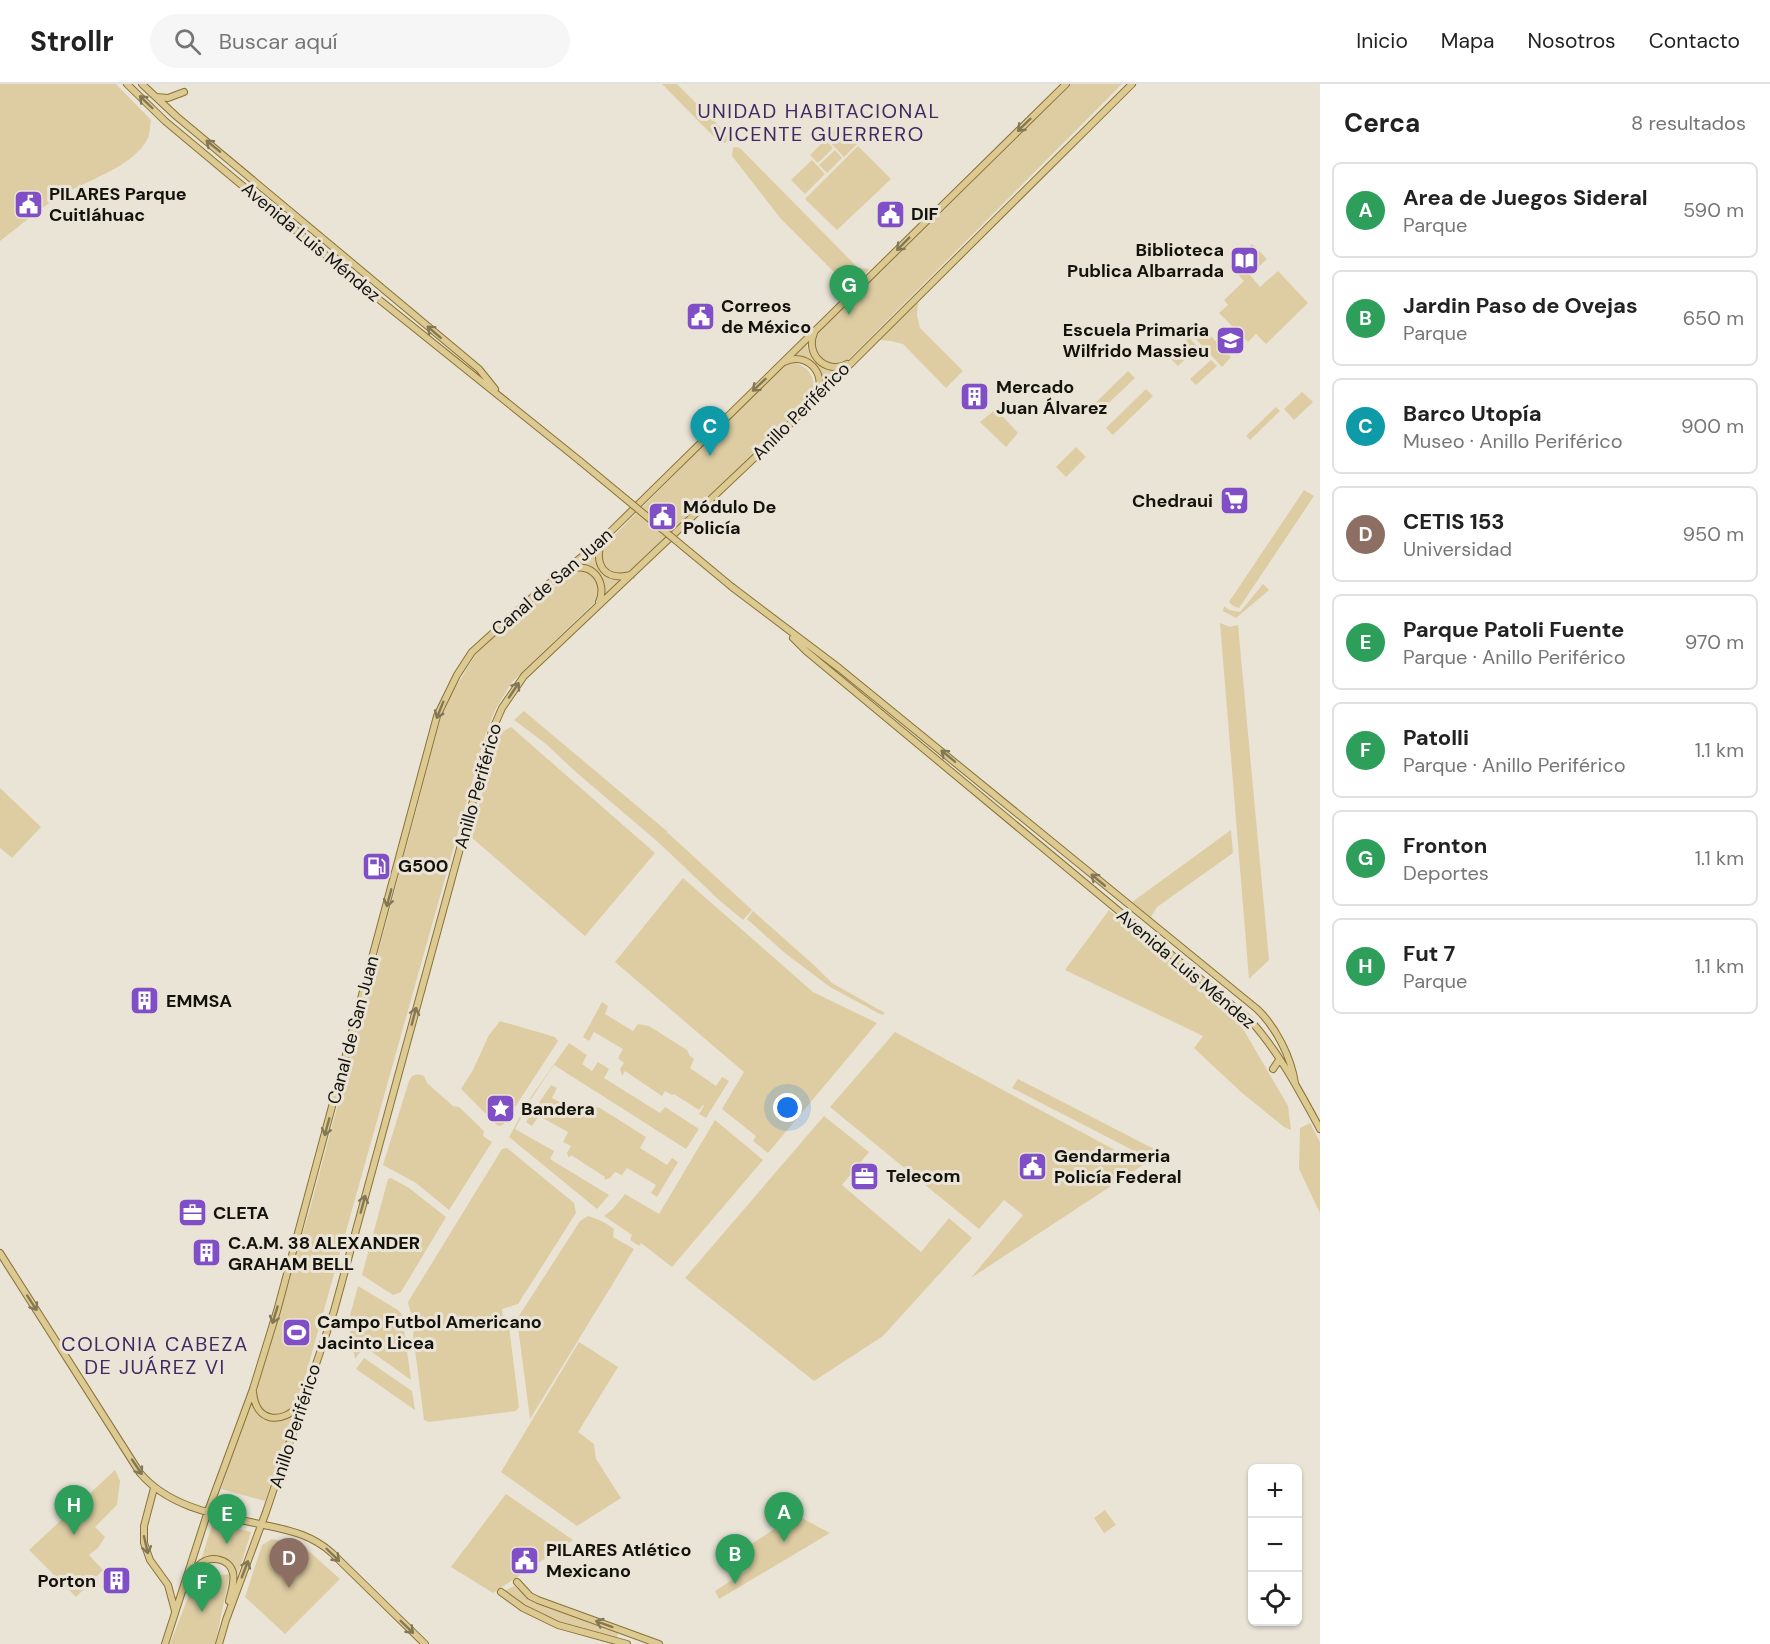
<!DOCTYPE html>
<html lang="es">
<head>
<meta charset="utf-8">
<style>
	body { margin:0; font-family:"DM Sans",sans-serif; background:#f6f6f6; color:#222 }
	.controls { position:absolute; right:18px; bottom:18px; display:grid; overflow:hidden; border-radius:9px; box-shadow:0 2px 4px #0004 }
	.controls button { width:54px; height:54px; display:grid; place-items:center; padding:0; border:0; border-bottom:2px solid #e0e0e0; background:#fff; color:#222; font:30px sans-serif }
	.you { position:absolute; left:788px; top:1024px; width:21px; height:21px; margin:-15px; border:4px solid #fff; border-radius:50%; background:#1a73e8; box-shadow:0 0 0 9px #1a73e833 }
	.badge { display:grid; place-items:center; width:39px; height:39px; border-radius:50%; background:#0f766e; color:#fff; font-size:20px; font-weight:700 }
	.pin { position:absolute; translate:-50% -50px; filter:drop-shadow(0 2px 3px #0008) }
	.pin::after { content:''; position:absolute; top:32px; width:21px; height:18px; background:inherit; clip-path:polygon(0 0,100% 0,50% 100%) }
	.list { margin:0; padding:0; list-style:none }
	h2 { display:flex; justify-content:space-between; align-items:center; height:78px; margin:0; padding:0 24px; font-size:26px }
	h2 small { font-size:20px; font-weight:400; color:#767676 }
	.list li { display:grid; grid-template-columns:39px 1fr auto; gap:18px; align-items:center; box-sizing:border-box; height:96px; margin:0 12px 12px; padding:0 12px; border:2px solid #e0e0e0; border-radius:9px }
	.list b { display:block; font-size:22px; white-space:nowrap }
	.list p { margin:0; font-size:20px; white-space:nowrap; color:#767676 }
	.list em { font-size:20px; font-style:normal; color:#767676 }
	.icon { flex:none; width:33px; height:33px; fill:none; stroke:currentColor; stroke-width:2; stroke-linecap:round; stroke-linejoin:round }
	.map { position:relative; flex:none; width:1320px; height:1560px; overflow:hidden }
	header { display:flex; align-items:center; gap:36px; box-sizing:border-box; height:84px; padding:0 30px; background:#fff; border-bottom:2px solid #e0e0e0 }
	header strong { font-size:28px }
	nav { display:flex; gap:33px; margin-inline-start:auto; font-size:21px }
	.search { width:420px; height:54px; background:#f6f6f6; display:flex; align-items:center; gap:15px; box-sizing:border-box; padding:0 21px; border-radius:33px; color:#767676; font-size:22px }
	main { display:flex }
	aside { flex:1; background:#fff }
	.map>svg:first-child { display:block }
	.green { fill:#decda3 }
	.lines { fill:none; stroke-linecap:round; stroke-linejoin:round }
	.major-casing { stroke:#887235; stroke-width:8 }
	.major { stroke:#ddca92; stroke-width:6 }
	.major-bridge-casing { stroke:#887235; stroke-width:8; stroke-linecap:butt }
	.major-bridge { stroke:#ddca92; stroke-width:6 }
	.oneway { stroke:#837756 }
	.labels { text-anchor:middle; stroke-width:6; stroke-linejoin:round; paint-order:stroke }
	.poi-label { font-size:18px; font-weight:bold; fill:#14120d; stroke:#eae4d7; text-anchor:start }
	.street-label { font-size:18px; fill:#14120d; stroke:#eae4d7 }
	.neighbourhood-label { font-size:20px; letter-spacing:1.5px; fill:#402963; stroke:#eae4d7 }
</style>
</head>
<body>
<header>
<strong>Strollr</strong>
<div class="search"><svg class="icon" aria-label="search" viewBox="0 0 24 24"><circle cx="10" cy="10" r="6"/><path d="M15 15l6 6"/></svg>Buscar aquí</div>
<nav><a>Inicio</a><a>Mapa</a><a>Nosotros</a><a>Contacto</a></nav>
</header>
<main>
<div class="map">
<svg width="1320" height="1560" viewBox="0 0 1320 1560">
	<rect width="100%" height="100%" fill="#eae4d7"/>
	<path class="green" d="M0,0H116L151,36C150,41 150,49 148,54C134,83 85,97 60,112C39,125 20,142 0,157Z
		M662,0H677L727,50L728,54L726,59L718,57Z
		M1071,0H1122L847,277L842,281L826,280L813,267L816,248Z
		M838,41L857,60L844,73L825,53Z
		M825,56L833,64L818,79L810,71Z
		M858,62L891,95L837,146L805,115Z
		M736,63L740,64L858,184L870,185L847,208L844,198L781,135L732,72L733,64Z
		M835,66L842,74L827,89L819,81Z
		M812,76L825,90L805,110L791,96Z
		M1252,160L1267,175L1250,191L1260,203L1278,187L1308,219L1266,260L1256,250L1248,258L1219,229L1228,221L1224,216L1244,197L1230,182Z
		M918,218L917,231L920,244L963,287L946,304L903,260L891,257L879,256Z
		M1203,244L1231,273L1222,283L1194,253Z
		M1189,254L1198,263L1178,282L1169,273Z
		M806,260C812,276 822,284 838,288L824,300C821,283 811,274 794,272Z
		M1211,276L1217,282L1196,301L1190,295Z
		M796,279C814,286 816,298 811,314L627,489C607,491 600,484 602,464L779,285L787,280Z
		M1128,287L1135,294L1094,333L1088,326Z
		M1146,305L1153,312L1113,351L1106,344Z
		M1302,308L1313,318L1294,336L1284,325Z
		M1276,323L1280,327L1250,356L1246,352Z
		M996,325L1018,349L1006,363L980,338Z
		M1076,363L1086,373L1066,393L1056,383Z
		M1304,406L1314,412L1239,524L1233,522L1229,518Z
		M597,465C594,483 604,495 624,495L604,512C607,494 596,481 577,481Z
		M585,487C598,494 602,504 596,517L512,598L495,626L485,652L299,1315C292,1327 285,1331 271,1331C259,1323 255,1316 258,1302L311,1121L441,633L452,609L476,570L520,530L572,489Z
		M1263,500L1269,506L1236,534L1223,527L1224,522L1229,526L1240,528Z
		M1220,539L1230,543L1238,541L1269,876L1249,895Z
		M524,627L668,748L665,751L668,749L752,826L743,836L719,816L658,758L577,689L546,660L514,636Z
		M511,643L655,769L585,852L471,753L497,651Z
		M0,704L41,743L12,774L0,764Z
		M1231,746L1233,769L1157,823L1151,833L1132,818Z
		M683,794L813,908L877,939L768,1069L753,1057L756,1052L722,1025L744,988L615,878Z
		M1109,826L1235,931L1288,1022L1291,1046L1284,1043L1241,1008L1194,964L1203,952L1065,886Z
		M753,827L816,883L832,899L885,929L882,931L830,903L786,870L747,835Z
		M602,918L608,922L605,930L633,947L638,940L649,942L687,966L690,972L694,975L690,984L716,1002L722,993L729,997L706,1034L699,1030L704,1022L703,1021L699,1026L674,1010L672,1011L665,1007L662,1012L625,987L622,992L620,985L624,979L618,974L623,965L594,948L589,957L583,953Z
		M500,937L555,953L558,957L504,1040L500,1042L497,1041L461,1005L473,986L489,951Z
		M895,948L1143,1081L971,1194L1023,1131L1004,1116L979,1145L830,1023Z
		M569,959L587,971L582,980L592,987L598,978L609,985L604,994L660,1029L665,1023L699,1045L686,1065L554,981L531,1015L515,1045L554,1067L550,1075L609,1111L597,1125L509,1053L531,1013Z
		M418,990L424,992L427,999L453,1022L459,1023L484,1047L483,1052L492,1058L449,1126L416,1099L383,1081L409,997L412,992Z
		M1018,995L1156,1066L1160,1073L1156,1077L1144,1072L1012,1004Z
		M551,1001L557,1004L552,1014L581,1030L587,1021L600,1024L646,1053L640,1064L667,1081L672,1074L678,1078L657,1113L651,1109L656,1101L627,1084L622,1091L615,1088L610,1094L604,1096L605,1093L571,1071L569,1074L567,1069L571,1062L563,1058L568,1048L539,1032L532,1042L526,1038Z
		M824,1032L869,1068L842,1101L921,1168L949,1134L972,1154L883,1252L814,1297L685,1194Z
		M715,1036L763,1076L672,1183L641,1159L639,1162L630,1156L632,1151L604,1132L614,1124L625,1110L659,1130Z
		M1310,1039L1320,1058V1129L1299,1085L1300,1044Z
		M507,1064L574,1119L576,1129L518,1220L502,1225L503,1232L508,1234L519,1323L516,1327L429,1338L424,1336L413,1250C420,1236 410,1233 408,1218L502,1065Z
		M391,1094L409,1104L446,1133L401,1208L393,1211L362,1191L388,1095Z
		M588,1132C598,1135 605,1138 614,1145L613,1153L634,1165L530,1335L517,1235L580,1137Z
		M358,1202L398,1226L402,1231L411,1296L369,1266L361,1267L355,1275L348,1239Z
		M579,1258L618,1283L578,1348L594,1360L596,1375L621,1414L577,1442L501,1388Z
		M364,1274L412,1307L415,1326L356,1285Z
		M251,1317C261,1340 274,1340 295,1332L265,1417L221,1405Z
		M115,1386L120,1397L117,1421L95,1443L105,1453L98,1464L89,1471L103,1486L76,1513L29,1466Z
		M506,1410L573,1456L493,1509L451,1483Z
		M1105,1426L1116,1441L1104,1449L1094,1434Z
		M796,1431L830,1449L719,1515L715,1507L749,1485L739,1468Z
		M213,1438L251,1448L238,1490C230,1473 218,1469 201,1476Z
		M272,1455L303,1462L340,1495L285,1550L245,1513L262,1461Z
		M205,1482L216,1491L230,1490L215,1560H170L197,1490Z
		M514,1502L529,1514L618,1548L617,1555L558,1539L524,1522L502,1508Z"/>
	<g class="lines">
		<defs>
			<path id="major" d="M127,0L165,37L371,209L580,377
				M142,0L176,32L479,285L495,305
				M156,13L168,14L184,8
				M814,249C805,270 826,291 847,280
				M784,278C806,267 827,289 817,310
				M601,458C594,482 605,497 631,491
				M569,486C591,476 608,498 599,518
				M732,503L839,584L1257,925C1276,943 1291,973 1295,999
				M793,554L806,567L1250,936C1279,968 1300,1008 1320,1045
				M1273,985L1279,976
				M0,1169L140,1389C171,1426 224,1432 269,1442C293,1447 313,1452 332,1469L425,1560
				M253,1308C256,1339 282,1341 301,1320
				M154,1404L144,1442V1459L150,1476L168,1501L175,1527
				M188,1498C191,1493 193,1487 198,1482C208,1471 229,1473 233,1489C235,1498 231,1508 229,1517
				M517,1498L530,1512L538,1516L659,1560
				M501,1508L523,1524L558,1541L627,1560
				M165,1560L208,1427L253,1305L277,1227L437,632L457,591L472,568L536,510L601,457L1066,0
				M219,1560L226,1536L266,1428L334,1227L492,647L502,624L524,592L786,344L1132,0"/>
		</defs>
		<use href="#major" class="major-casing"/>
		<use href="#major" class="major"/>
		<defs>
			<path id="major-bridge" d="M580,377L732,503"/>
		</defs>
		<use href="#major-bridge" class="major-bridge-casing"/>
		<use href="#major-bridge" class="major-bridge"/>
	</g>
	<defs><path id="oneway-shaft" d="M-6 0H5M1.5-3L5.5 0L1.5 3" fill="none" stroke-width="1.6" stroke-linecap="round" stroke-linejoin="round" transform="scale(1.5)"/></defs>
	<g class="oneway">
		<use href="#oneway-shaft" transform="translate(146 18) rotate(-136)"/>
		<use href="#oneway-shaft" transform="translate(1024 41) rotate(136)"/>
		<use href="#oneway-shaft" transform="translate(213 62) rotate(-141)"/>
		<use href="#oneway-shaft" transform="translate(903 160) rotate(135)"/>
		<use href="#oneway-shaft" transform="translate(434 248) rotate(-139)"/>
		<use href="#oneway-shaft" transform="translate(759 301) rotate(137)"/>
		<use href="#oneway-shaft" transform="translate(514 606) rotate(-56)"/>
		<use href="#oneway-shaft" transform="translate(440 626) rotate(112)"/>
		<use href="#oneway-shaft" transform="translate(948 672) rotate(-141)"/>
		<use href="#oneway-shaft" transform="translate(1098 796) rotate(-140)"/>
		<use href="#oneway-shaft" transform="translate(389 814) rotate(105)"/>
		<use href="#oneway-shaft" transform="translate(414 932) rotate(-75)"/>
		<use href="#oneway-shaft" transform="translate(327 1043) rotate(105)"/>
		<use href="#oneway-shaft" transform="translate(363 1120) rotate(-75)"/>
		<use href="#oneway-shaft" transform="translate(32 1219) rotate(57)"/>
		<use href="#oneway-shaft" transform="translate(275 1231) rotate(107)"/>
		<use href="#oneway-shaft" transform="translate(137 1383) rotate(56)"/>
		<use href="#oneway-shaft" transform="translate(146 1461) rotate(77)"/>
		<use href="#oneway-shaft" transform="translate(333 1471) rotate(44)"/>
		<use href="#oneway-shaft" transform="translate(245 1485) rotate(-69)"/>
		<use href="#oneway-shaft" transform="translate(604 1540) rotate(-160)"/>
		<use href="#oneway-shaft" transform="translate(407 1543) rotate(44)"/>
	</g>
	<defs>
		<symbol id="civic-square" viewBox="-11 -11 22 22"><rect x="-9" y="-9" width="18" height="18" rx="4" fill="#804fc7" stroke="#eae4d7"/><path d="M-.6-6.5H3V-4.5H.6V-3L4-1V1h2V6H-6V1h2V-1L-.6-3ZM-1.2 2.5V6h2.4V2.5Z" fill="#fff"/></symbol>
		<symbol id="library-square" viewBox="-11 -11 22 22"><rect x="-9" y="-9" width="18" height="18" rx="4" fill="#804fc7" stroke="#eae4d7"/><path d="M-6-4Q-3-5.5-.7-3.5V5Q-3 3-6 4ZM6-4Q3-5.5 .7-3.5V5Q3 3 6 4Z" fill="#fff"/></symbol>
		<symbol id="school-square" viewBox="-11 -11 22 22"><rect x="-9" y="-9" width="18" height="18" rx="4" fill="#804fc7" stroke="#eae4d7"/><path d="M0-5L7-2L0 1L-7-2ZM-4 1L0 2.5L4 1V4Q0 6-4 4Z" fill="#fff"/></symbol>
		<symbol id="building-square" viewBox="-11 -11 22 22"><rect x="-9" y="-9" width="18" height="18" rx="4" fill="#804fc7" stroke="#eae4d7"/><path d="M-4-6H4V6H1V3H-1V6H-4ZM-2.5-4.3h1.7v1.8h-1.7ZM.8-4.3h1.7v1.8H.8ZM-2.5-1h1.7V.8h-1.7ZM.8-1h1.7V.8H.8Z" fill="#fff"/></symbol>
		<symbol id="supermarket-square" viewBox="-11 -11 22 22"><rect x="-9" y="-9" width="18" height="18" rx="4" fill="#804fc7" stroke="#eae4d7"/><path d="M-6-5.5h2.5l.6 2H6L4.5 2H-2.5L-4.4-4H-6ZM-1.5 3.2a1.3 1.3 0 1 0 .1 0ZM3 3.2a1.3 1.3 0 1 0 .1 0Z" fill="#fff"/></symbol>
		<symbol id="fuel-square" viewBox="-11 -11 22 22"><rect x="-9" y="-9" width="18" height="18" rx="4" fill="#804fc7" stroke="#eae4d7"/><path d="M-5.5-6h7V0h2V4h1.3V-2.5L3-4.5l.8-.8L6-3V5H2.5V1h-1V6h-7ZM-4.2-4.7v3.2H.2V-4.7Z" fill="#fff"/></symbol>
		<symbol id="sight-square" viewBox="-11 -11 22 22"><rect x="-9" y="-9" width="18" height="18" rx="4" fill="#804fc7" stroke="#eae4d7"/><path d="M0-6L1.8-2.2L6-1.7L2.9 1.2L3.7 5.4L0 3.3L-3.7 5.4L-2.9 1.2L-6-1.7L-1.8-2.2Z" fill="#fff"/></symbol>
		<symbol id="office-square" viewBox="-11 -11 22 22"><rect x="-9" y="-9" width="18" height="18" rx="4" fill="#804fc7" stroke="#eae4d7"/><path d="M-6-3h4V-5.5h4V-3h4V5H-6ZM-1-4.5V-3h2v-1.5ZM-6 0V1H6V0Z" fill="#fff"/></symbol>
		<symbol id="stadium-square" viewBox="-11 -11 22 22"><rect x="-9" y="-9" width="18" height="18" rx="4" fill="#804fc7" stroke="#eae4d7"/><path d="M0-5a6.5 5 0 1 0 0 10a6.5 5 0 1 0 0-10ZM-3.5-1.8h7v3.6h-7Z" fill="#fff"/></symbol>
	</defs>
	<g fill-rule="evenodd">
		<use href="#civic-square" x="12" y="104" width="33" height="33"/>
		<use href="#civic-square" x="874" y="114" width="33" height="33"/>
		<use href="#library-square" x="1228" y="160" width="33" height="33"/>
		<use href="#civic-square" x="684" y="216" width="33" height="33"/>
		<use href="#school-square" x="1214" y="240" width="33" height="33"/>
		<use href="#building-square" x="958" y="296" width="33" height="33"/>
		<use href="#supermarket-square" x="1218" y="400" width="33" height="33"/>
		<use href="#civic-square" x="646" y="416" width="33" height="33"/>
		<use href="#fuel-square" x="360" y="766" width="33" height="33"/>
		<use href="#building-square" x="128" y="900" width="33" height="33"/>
		<use href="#sight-square" x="484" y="1008" width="33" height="33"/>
		<use href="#civic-square" x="1016" y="1066" width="33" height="33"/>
		<use href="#office-square" x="848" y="1076" width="33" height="33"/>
		<use href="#office-square" x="176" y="1112" width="33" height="33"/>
		<use href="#building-square" x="190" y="1152" width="33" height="33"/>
		<use href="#stadium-square" x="280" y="1232" width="33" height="33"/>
		<use href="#civic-square" x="508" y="1460" width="33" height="33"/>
		<use href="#building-square" x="100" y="1480" width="33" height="33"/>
	</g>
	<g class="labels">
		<g class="poi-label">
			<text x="49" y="116">PILARES Parque<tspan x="49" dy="21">Cuitláhuac</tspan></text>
			<text x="911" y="136">DIF</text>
			<text x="1224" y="172" text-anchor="end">Biblioteca<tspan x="1224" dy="21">Publica Albarrada</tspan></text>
			<text x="721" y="228">Correos<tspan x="721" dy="21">de México</tspan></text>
			<text x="1209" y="252" text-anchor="end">Escuela Primaria<tspan x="1209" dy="21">Wilfrido Massieu</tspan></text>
			<text x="996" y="309">Mercado<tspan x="996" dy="21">Juan Álvarez</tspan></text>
			<text x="1213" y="423" text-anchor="end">Chedraui</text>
			<text x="683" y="429">Módulo De<tspan x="683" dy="21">Policía</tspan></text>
			<text x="398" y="788">G500</text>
			<text x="166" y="923">EMMSA</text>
			<text x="521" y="1031">Bandera</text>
			<text x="1054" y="1078">Gendarmeria<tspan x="1054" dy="21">Policía Federal</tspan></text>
			<text x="886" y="1098">Telecom</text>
			<text x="213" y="1135">CLETA</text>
			<text x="228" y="1165">C.A.M. 38 ALEXANDER<tspan x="228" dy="21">GRAHAM BELL</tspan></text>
			<text x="317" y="1244">Campo Futbol Americano<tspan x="317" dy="21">Jacinto Licea</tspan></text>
			<text x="546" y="1472">PILARES Atlético<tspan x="546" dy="21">Mexicano</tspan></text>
			<text x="96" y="1503" text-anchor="end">Porton</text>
		</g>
		<g class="street-label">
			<text transform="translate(311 158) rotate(40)" y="6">Avenida Luis Méndez</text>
			<text transform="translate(801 327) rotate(-45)" y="6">Anillo Periférico</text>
			<text transform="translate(552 498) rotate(-41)" y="6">Canal de San Juan</text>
			<text transform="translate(478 702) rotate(-74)" y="6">Anillo Periférico</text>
			<text transform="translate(1186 885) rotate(40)" y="6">Avenida Luis Méndez</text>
			<text transform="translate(353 946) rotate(-75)" y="6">Canal de San Juan</text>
			<text transform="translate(295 1342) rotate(-72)" y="6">Anillo Periférico</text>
		</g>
		<g class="neighbourhood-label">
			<text x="819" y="34">UNIDAD HABITACIONAL<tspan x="819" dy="23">VICENTE GUERRERO</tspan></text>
			<text x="155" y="1267">COLONIA CABEZA<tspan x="155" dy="23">DE JUÁREZ VI</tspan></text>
		</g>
	</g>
</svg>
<div class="controls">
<button>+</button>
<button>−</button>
<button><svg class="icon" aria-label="locate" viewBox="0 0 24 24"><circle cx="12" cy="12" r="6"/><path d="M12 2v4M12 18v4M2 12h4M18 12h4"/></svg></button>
</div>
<div class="you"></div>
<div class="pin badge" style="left:784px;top:1458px;background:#2e9e5b">A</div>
<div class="pin badge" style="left:735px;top:1500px;background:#2e9e5b">B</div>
<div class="pin badge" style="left:710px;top:372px;background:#0f9aa8">C</div>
<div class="pin badge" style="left:289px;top:1504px;background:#8d6e63">D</div>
<div class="pin badge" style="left:227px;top:1460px;background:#2e9e5b">E</div>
<div class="pin badge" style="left:202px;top:1528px;background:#2e9e5b">F</div>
<div class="pin badge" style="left:849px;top:231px;background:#2e9e5b">G</div>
<div class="pin badge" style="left:74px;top:1451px;background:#2e9e5b">H</div>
</div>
<aside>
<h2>Cerca<small>8 resultados</small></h2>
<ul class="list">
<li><span class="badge" style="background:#2e9e5b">A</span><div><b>Area de Juegos Sideral</b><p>Parque</p></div><em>590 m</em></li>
<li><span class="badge" style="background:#2e9e5b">B</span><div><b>Jardin Paso de Ovejas</b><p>Parque</p></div><em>650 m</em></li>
<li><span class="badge" style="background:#0f9aa8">C</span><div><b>Barco Utopía</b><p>Museo · Anillo Periférico</p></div><em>900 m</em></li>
<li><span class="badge" style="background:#8d6e63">D</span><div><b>CETIS 153</b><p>Universidad</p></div><em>950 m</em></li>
<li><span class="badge" style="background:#2e9e5b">E</span><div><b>Parque Patoli Fuente</b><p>Parque · Anillo Periférico</p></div><em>970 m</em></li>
<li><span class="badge" style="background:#2e9e5b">F</span><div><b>Patolli</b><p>Parque · Anillo Periférico</p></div><em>1.1 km</em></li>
<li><span class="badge" style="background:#2e9e5b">G</span><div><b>Fronton</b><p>Deportes</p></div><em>1.1 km</em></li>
<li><span class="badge" style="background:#2e9e5b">H</span><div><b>Fut 7</b><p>Parque</p></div><em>1.1 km</em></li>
</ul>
</aside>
</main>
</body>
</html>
